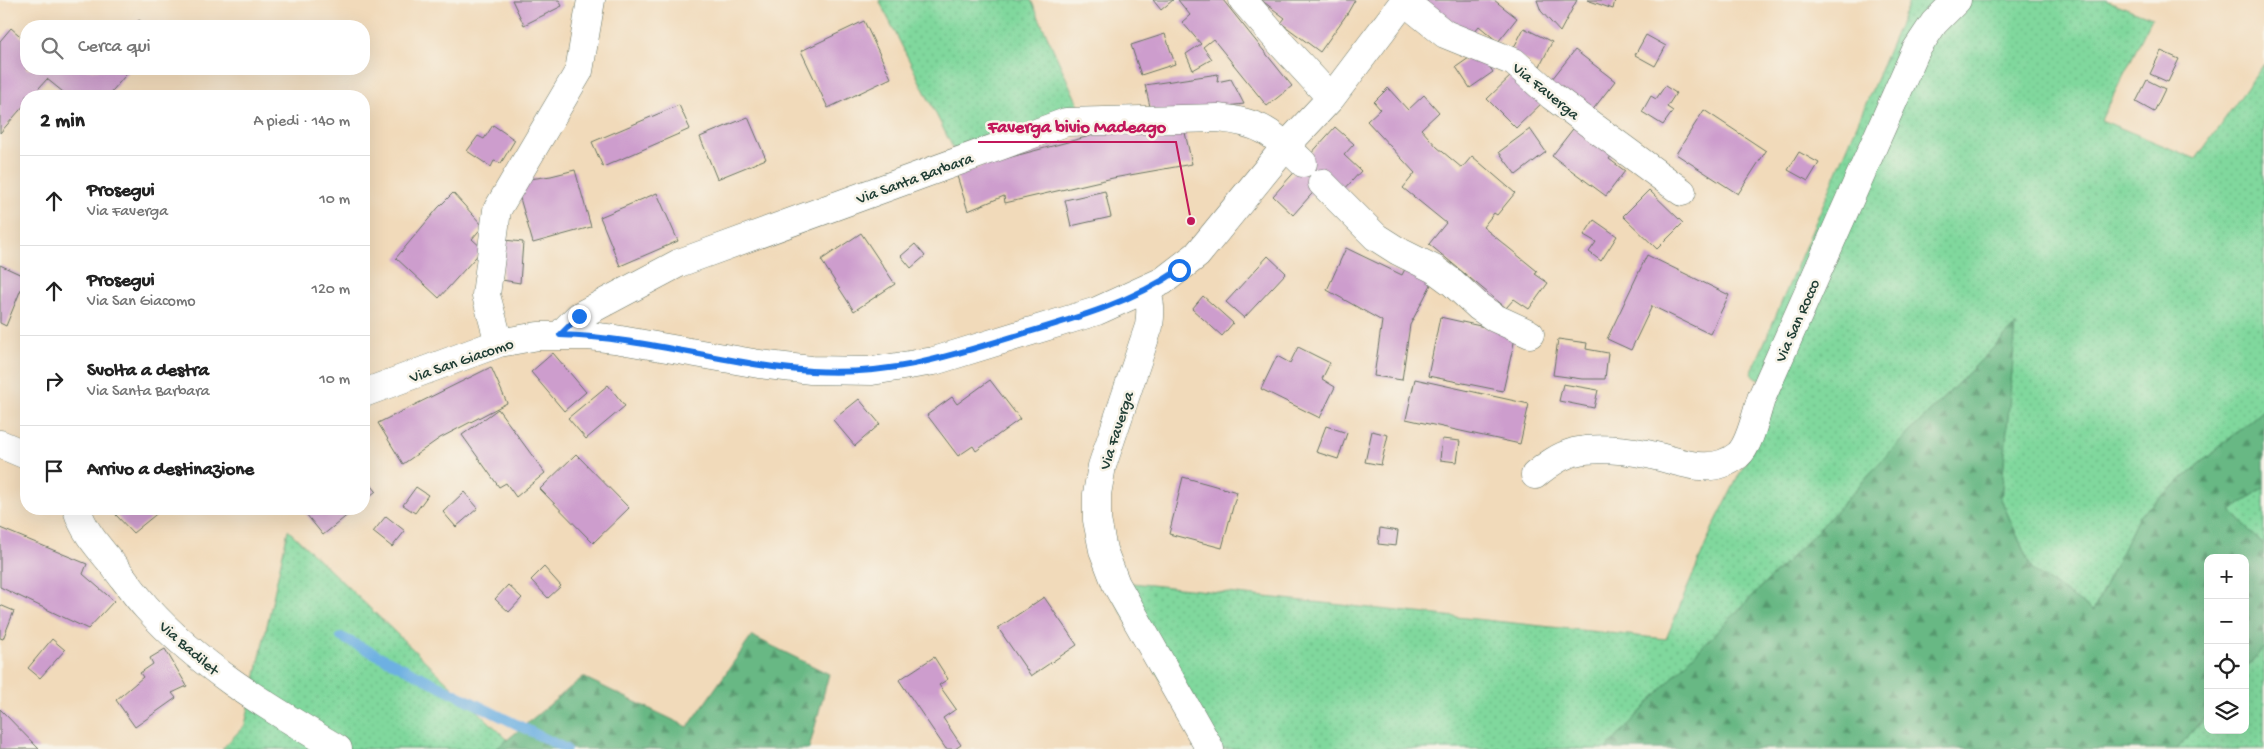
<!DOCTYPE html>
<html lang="it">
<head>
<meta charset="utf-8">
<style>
	body { margin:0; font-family:"Gochi Hand",sans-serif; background:#f2f2f2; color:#222 }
	.controls { position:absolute; right:15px; bottom:15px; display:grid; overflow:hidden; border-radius:10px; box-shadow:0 5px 20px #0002 }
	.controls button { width:45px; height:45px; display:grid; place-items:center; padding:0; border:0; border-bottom:1px solid #e0e0e0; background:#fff; color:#222; font:25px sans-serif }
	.stop { position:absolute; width:15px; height:15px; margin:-11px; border:4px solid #1a73e8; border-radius:50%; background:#fff }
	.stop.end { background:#1a73e8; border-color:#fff; box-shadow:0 1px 5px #0008 }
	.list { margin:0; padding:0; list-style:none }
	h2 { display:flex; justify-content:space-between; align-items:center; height:65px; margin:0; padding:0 20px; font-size:21px }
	h2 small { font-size:16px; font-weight:400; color:#767676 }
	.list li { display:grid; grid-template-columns:32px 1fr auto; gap:15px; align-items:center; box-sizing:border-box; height:90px; padding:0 20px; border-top:1px solid #e0e0e0 }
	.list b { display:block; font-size:19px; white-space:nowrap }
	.list p { margin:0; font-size:16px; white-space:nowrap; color:#767676 }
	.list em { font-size:16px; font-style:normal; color:#767676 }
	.icon { flex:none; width:28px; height:28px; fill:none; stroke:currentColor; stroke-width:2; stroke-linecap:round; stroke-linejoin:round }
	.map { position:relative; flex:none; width:2264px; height:749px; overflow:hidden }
	.search { position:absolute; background:#fff; box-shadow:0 5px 20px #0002; left:20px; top:20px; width:350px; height:55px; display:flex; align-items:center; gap:12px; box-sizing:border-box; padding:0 18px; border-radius:20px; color:#767676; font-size:19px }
	.panel { position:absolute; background:#fff; box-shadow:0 5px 20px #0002; left:20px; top:90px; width:350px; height:425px; border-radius:20px }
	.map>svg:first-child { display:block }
	.grass { fill:url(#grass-dots); stroke:#508a68 }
	.forest { fill:url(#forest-firs); stroke:#447a5c }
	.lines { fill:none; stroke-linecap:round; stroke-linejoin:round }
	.stream { stroke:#6db0e2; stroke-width:10 }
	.building { fill:#cd9dcd }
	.minor-casing { stroke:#687463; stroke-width:29 }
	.minor { stroke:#fff; stroke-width:28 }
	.route { stroke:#1a73e8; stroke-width:6 }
	.labels { text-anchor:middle; stroke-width:5; stroke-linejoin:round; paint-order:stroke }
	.street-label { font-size:16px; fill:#1f3d34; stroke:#f7f3e8 }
	.leader { fill:none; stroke:#c2185b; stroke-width:2 }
	.callout-dot { fill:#c2185b; stroke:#f7f3e8; stroke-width:2 }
	.callout-label { font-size:18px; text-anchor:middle; font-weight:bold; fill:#c2185b; stroke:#f7f3e8; stroke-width:5; stroke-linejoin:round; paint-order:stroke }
</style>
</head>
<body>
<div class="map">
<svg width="2264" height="749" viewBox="0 0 2264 749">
	<defs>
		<pattern id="grass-dots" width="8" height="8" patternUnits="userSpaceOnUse" patternTransform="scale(1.25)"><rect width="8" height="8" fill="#80d89d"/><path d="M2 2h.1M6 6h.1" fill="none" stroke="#6eba88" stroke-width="1.8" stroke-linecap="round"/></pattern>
		<pattern id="forest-firs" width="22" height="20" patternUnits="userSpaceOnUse" patternTransform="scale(1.25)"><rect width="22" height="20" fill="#68b884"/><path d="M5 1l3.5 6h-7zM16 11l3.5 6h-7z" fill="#55976d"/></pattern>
	</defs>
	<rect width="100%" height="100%" fill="#f7f3e8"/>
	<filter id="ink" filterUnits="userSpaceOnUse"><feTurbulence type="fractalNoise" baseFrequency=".02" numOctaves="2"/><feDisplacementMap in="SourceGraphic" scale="10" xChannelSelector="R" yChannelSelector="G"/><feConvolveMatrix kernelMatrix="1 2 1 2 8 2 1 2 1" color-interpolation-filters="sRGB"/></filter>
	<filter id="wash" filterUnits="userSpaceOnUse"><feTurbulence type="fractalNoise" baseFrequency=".0096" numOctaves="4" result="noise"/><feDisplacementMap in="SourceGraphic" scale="20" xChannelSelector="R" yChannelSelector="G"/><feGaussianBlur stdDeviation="1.12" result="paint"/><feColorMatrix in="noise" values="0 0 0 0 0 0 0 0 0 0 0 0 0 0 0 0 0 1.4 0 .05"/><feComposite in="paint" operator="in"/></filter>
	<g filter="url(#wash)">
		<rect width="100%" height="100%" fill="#f1daba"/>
		<path class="grass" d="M879,0H1031L1082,113L963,168Z
			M1910,0H2105L2152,18L2101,120L2196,159L2264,64V409L2139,516L2094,612L2032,570L2001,499L2015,326L1882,460L1829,519L1684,665L1606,749H1201L1103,580L1666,639L1713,527L1779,395L1751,374Z
			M2264,487V546L2231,511Z
			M288,530L508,740L496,749H222L245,725Z
			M2264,647V749H2177L2208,713V730H2245V669Z"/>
		<path class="forest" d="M2016,325L2001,499L2032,570L2093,611L2139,516L2264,409V487L2231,511L2264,546V647L2245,669V558H2208V713L2177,749H1606L1684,665L1829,519L1882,460Z
			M752,636L829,674L809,749H496L583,677L688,727Z"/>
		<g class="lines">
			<path class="stream" d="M341,637L566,749"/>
		</g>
		<g id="blocks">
			<path class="building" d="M512,0H559L562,6L524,25Z
				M1153,0H1173L1161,10Z
				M1178,0H1223L1292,86L1267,106L1213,39L1203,47L1212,59L1193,70L1186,54L1201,44L1182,22L1190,15Z
				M1261,0H1355L1347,14L1320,52L1281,23L1285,18Z
				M1424,0H1494L1517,18L1498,42L1479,26L1470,37Z
				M1537,0H1577L1560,32L1541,11Z
				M1587,0H1615L1613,9Z
				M139,20L147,26H134Z
				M864,21L891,78L828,108L801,51Z
				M11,28L26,41V69L130,70L108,96H68L47,79L32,96H26V103L0,133V41Z
				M1524,28L1552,42L1540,66L1511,53Z
				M1165,34L1175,64L1141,75L1131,45Z
				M1646,35L1666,46L1655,66L1635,55Z
				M1575,50L1615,81L1588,116L1548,84Z
				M1479,51L1493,72L1470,88L1456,67Z
				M2161,51L2179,59L2168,82L2150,74Z
				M1515,72L1544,101L1516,128L1487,99Z
				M1218,74L1217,82L1231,79L1244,104L1152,115L1145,85Z
				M2147,80L2165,89L2154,112L2136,102Z
				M1665,86L1676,93L1667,107L1673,111L1663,125L1642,112L1651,96L1656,99Z
				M1388,88L1408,110L1424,95L1439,112L1421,129L1437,147L1462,168L1472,156L1515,193L1497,215L1494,213L1483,227L1537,271L1535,274L1548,283L1529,309L1514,299L1506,308L1429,244L1446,223L1403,188L1415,173L1367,121L1380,109L1374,102Z
				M679,105L690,129L603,167L592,142Z
				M1704,110L1766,151L1738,194L1676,154Z
				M748,117L766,159L717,179L700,137Z
				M1182,119L1192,164L1113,178L1005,203L1004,196L968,211L957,176L996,161L1105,132Z
				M1579,121L1616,149L1609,159L1625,171L1606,196L1552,156Z
				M493,125L515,140L501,163L494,161L491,167L467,151L478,136L484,139Z
				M1335,127L1354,144L1344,155L1361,171L1343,191L1327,177L1293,215L1273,196Z
				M1530,129L1546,152L1516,175L1499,152Z
				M1799,152L1819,163L1808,181L1788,170Z
				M575,170L591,227L533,243L515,181L551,176Z
				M1649,190L1683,223L1657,249L1623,216Z
				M1105,191L1111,217L1071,226L1065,200Z
				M453,193L483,226L472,239L483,249L439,298L396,258L438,208Z
				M657,193L678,241L620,266L600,217Z
				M1594,220L1617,236L1601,261L1589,252L1596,242L1584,235Z
				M861,233L895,284L854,311L821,260Z
				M504,240L523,242L520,283L502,280Z
				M915,244L925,256L911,268L901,256Z
				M1346,248L1402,275L1407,265L1434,279L1410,325L1402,380L1374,376L1382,321L1327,290Z
				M1647,255L1729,295L1710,334L1652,306L1631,350L1607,339Z
				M1268,256L1286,273L1244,318L1226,302Z
				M0,265L26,277L6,326L0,323Z
				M1203,296L1233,323L1222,336L1192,309Z
				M1440,317L1516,334L1503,391L1428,376Z
				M1558,339L1587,343L1586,349L1608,353L1605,379H1582L1553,375Z
				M1298,347L1330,363L1322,379L1335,387L1320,418L1261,389L1277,356L1290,363Z
				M553,353L586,392L564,411L531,372Z
				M491,367L507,403L440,438L403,464L378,423Z
				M1415,379L1529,404L1520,444L1406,419Z
				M990,380L1020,419L976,451L973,446L958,456L927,415L952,397L957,404Z
				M1563,384L1598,390L1594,408L1559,401Z
				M608,385L625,406L586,439L568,418Z
				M859,399L880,424L855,446L833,420Z
				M498,409L545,473L516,497L506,483L499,487L462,435Z
				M1326,426L1347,433L1338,459L1316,452Z
				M1372,431L1388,435L1381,465L1365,462Z
				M1442,439L1460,441L1457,462L1440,460Z
				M576,454L629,508L593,543L540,489Z
				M364,476L376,491L364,501Z
				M1183,477L1237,492L1222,548L1169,534Z
				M416,487L428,495L415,513L403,505Z
				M464,492L478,508L456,527L443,512Z
				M123,509H158L160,511L133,533L116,515Z
				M302,509H355L323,535Z
				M386,516L405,531L392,547L373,532Z
				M0,528L87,564L83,574L114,601L88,629L0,587Z
				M1380,528L1398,531L1396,546L1378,544Z
				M544,567L561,586L548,598L531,580Z
				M508,585L522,598L509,612L495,599Z
				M1044,597L1077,645L1031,676L998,628Z
				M0,605L14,611L3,639L0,638Z
				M52,639L65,650L40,678L28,668Z
				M165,649L187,686L172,693L176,698L135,727L116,700L143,677L140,673L153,664L150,658Z
				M934,657L948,679L939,685L956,709L943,718L961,745L955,749H946L899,680Z
				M0,709L39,749H0Z"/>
		</g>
	</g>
	<g filter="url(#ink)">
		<use href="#blocks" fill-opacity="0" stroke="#687463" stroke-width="1"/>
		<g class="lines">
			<defs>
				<path id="minor" d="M1243,0L1283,46L1331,98
					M1404,1L1445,34L1514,62L1552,96L1682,192
					M1322,183L1376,237L1398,251L1434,269L1453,283L1479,307L1495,318L1530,334
					M1146,290C1151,303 1151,312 1149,326L1102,466L1097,494V520L1103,550L1116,584L1210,749
					M560,335L579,316L679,263L1066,122L1218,118C1261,122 1273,133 1303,163
					M499,343L486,295L497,210L579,71L591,0
					M364,393L499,343L538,336H589L615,339L759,364L811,370L872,371L934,361L1097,311L1163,281L1197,255L1286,146L1331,98L1405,0
					M0,444L26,455
					M1535,475C1547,465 1559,456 1574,452C1596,447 1625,450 1647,454C1678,460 1709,478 1738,455C1750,445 1756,414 1761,399L1916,50L1934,23L1957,0
					M77,509C83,531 100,549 114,566C125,580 135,595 147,608C201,668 270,708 338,749"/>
			</defs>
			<use href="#minor" class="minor-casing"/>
			<use href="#minor" class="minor"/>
		</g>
	</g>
	<g class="lines" filter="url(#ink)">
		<path class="route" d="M579,316L560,335C645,337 727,365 811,371C891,376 948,357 1022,334C1077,318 1132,302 1179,270"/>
	</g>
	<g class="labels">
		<g class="street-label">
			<text transform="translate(1547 90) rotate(39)" y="6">Via Faverga</text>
			<text transform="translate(914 177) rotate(-20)" y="6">Via Santa Barbara</text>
			<text transform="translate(1796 320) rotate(-66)" y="6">Via San Rocco</text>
			<text transform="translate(461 359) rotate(-19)" y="6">Via San Giacomo</text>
			<text transform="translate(1115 430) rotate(-72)" y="6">Via Faverga</text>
			<text transform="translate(190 647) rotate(41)" y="6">Via Badilet</text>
		</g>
	</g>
	<path class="leader" d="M1191 221L1176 142H978"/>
	<circle class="callout-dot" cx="1191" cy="221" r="5"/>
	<g class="callout-label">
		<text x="1077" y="132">Faverga bivio Madeago</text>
	</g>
</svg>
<div class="controls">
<button>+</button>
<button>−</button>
<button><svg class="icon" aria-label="locate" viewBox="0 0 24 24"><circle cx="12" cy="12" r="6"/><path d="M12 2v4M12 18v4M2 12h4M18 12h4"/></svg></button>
<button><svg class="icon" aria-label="layers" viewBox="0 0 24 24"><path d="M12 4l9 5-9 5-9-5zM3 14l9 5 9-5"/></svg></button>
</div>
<div class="stop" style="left:1179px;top:270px"></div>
<div class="stop end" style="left:579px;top:316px"></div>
<div class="search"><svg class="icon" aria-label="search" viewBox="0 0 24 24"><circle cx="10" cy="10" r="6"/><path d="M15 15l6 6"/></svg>Cerca qui</div>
<section class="panel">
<h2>2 min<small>A piedi · 140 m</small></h2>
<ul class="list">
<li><svg class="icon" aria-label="ahead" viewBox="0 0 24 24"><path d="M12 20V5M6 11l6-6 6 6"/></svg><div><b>Prosegui</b><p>Via Faverga</p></div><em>10 m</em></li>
<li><svg class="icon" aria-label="ahead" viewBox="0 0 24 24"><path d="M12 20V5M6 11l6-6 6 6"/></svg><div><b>Prosegui</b><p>Via San Giacomo</p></div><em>120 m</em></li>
<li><svg class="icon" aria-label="right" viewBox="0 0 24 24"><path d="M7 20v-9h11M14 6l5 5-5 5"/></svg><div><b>Svolta a destra</b><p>Via Santa Barbara</p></div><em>10 m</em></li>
<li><svg class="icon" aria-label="arrive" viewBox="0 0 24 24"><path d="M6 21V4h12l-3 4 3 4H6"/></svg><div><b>Arrivo a destinazione</b></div></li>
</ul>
</section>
</div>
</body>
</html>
